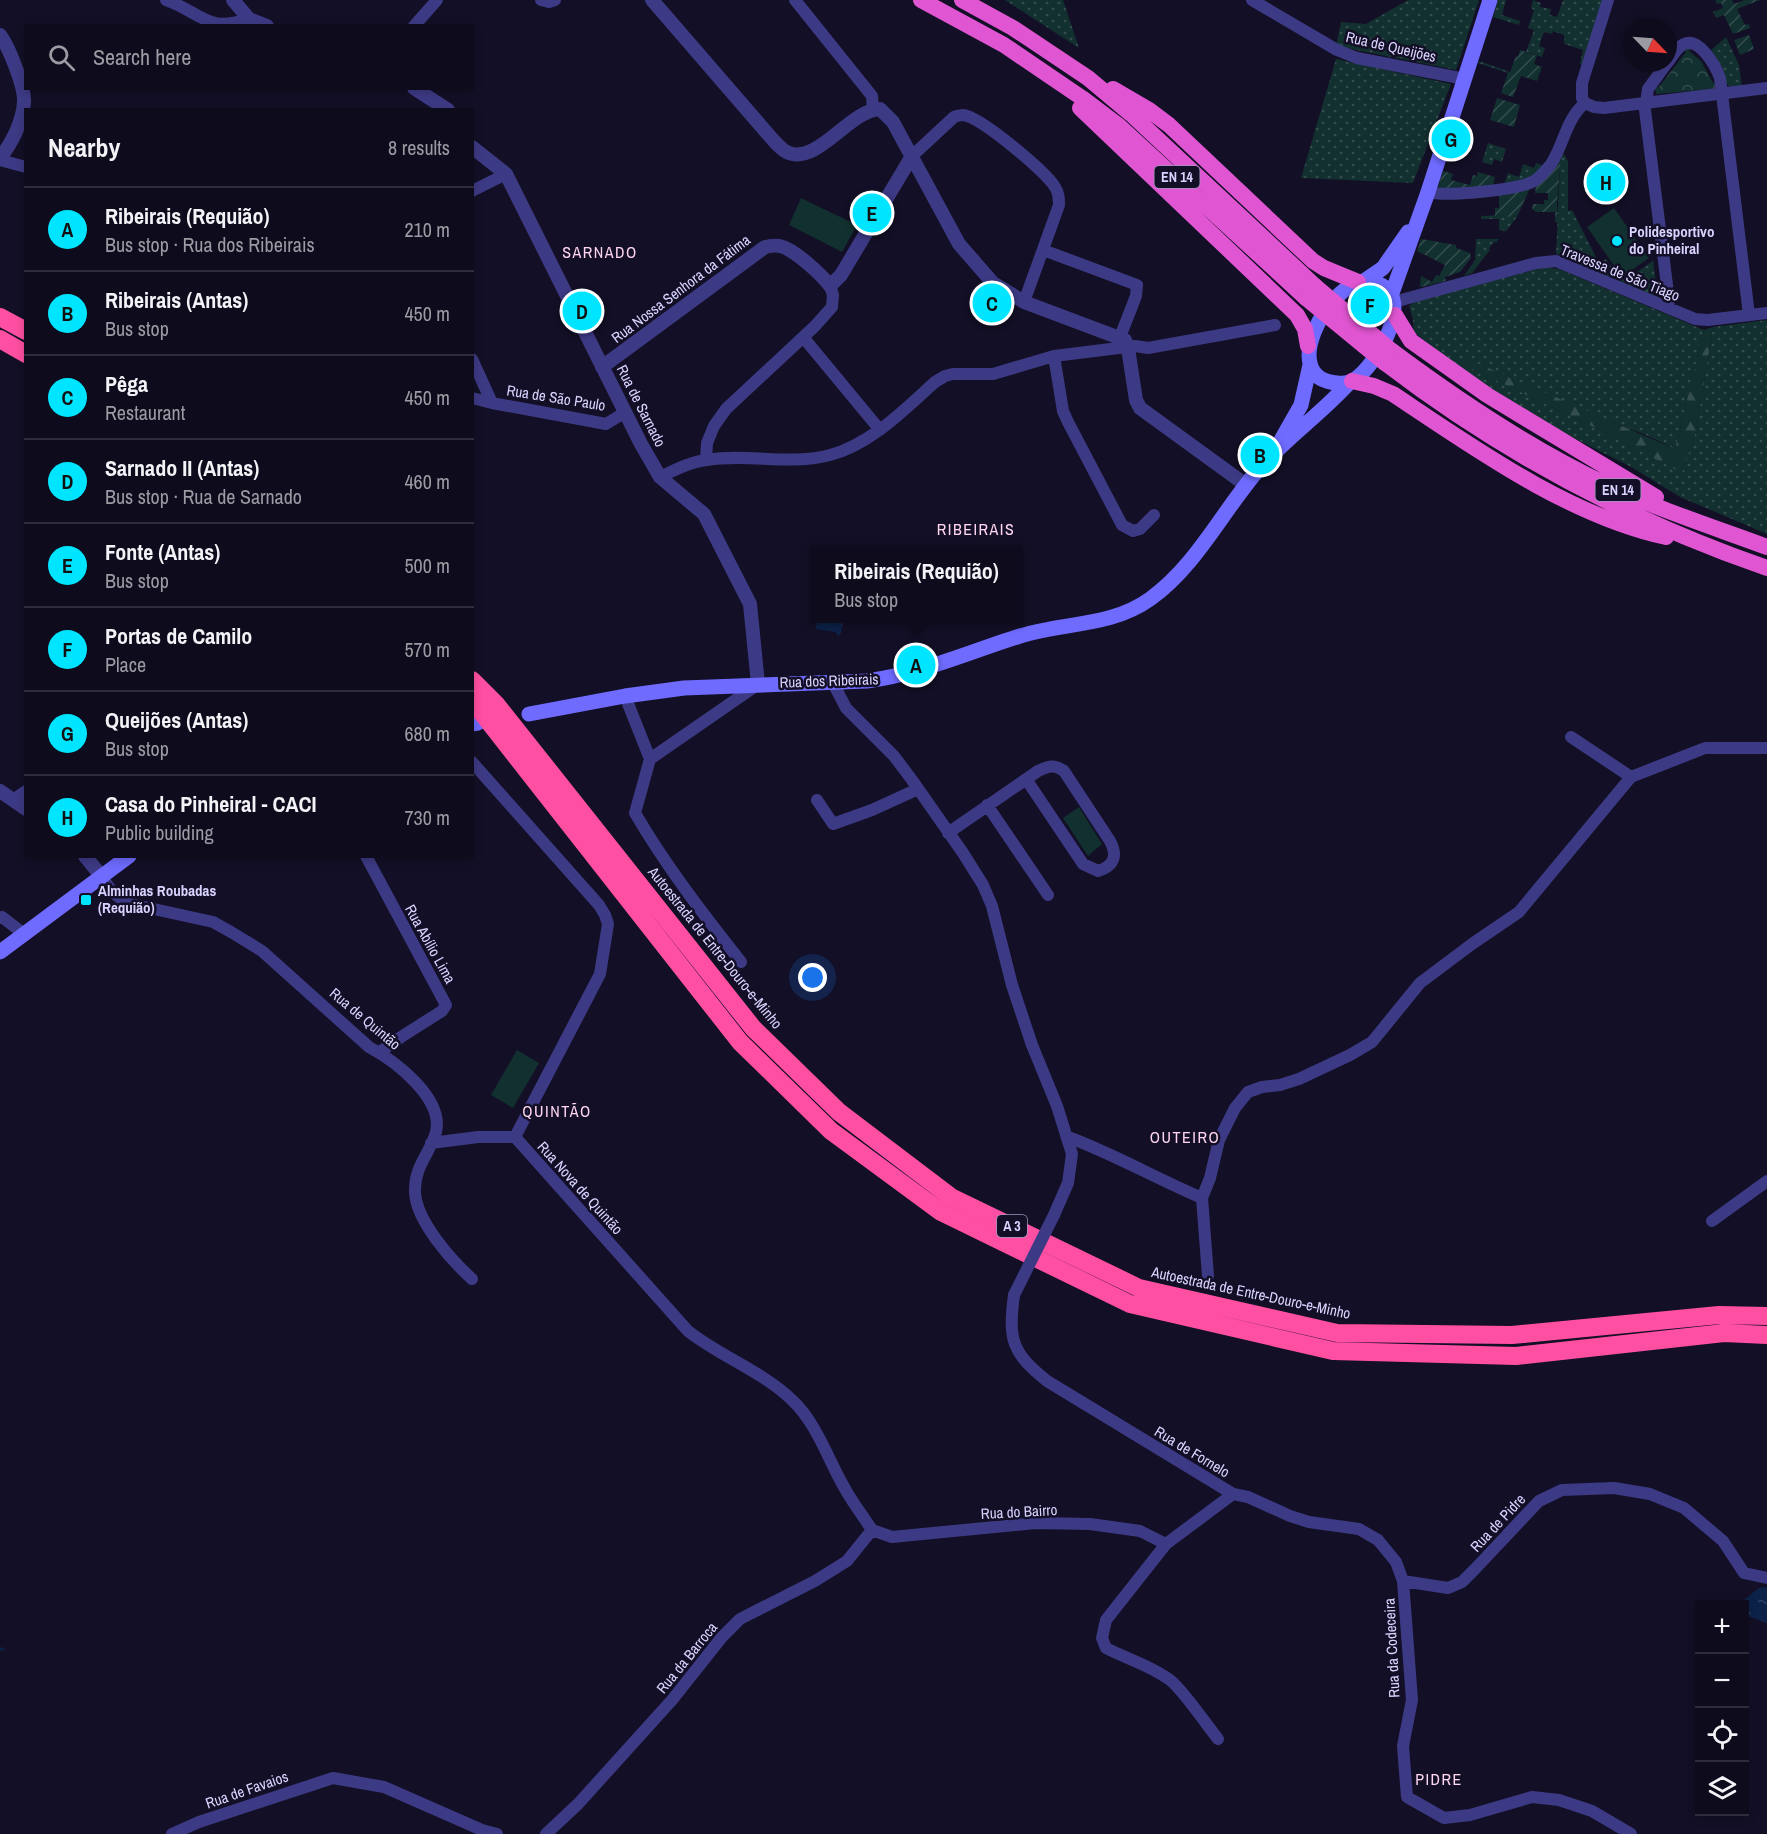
<!DOCTYPE html>
<html lang="en">
<head>
<meta charset="utf-8">
<style>
	body { margin:0; font-family:"Archivo Narrow",sans-serif; background:#171425; color:#f1f3f6 }
	.controls { position:absolute; right:18px; bottom:18px; display:grid; overflow:hidden; border-radius:0px; box-shadow:0 3px 9px #0003 }
	.controls button { width:54px; height:54px; display:grid; place-items:center; padding:0; border:0; border-bottom:2px solid #2e2b3b; background:#0e0b1c; color:#f1f3f6; font:30px sans-serif }
	.compass { position:absolute; left:1623px; top:18px; width:54px; height:54px; border-radius:50%; background:#0e0b1c; box-shadow:0 3px 9px #0003; rotate:115deg }
	.you { position:absolute; left:813px; top:978px; width:21px; height:21px; margin:-15px; border:4px solid #fff; border-radius:50%; background:#1a73e8; box-shadow:0 0 0 9px #1a73e833 }
	.badge { display:grid; place-items:center; width:39px; height:39px; border-radius:50%; background:#00e5ff; color:#111; font-size:20px; font-weight:700 }
	.pin { position:absolute; translate:-50% -50%; border:3px solid #fff; box-shadow:0 2px 6px #0006 }
	.popup { position:absolute; left:810px; top:545px; width:213px; height:78px; box-sizing:border-box; display:grid; place-content:center; border-radius:0px; background:#0e0b1c; filter:drop-shadow(0 2px 4px #0005); font-size:20px; white-space:nowrap; color:#9b9ba3 }
	.popup b { font-size:22px; color:#f1f3f6 }
	.popup::after { content:''; position:absolute; left:50%; top:100%; margin-left:-12px; border:12px solid transparent; border-top-color:#0e0b1c }
	.list { margin:0; padding:0; list-style:none }
	h2 { display:flex; justify-content:space-between; align-items:center; height:78px; margin:0; padding:0 24px; font-size:26px }
	h2 small { font-size:20px; font-weight:400; color:#9b9ba3 }
	.list li { display:grid; grid-template-columns:39px 1fr auto; gap:18px; align-items:center; box-sizing:border-box; height:84px; padding:0 24px; border-top:2px solid #2e2b3b }
	.list b { display:block; font-size:22px; white-space:nowrap }
	.list p { margin:0; font-size:20px; white-space:nowrap; color:#9b9ba3 }
	.list em { font-size:20px; font-style:normal; color:#9b9ba3 }
	.icon { flex:none; width:33px; height:33px; fill:none; stroke:currentColor; stroke-width:2; stroke-linecap:round; stroke-linejoin:round }
	.map { position:relative; flex:none; width:1767px; height:1834px; overflow:hidden }
	.search { position:absolute; background:#0e0b1c; box-shadow:0 3px 9px #0003; left:24px; top:24px; width:450px; height:66px; display:flex; align-items:center; gap:15px; box-sizing:border-box; padding:0 21px; border-radius:0px; color:#9b9ba3; font-size:22px }
	.panel { position:absolute; background:#0e0b1c; box-shadow:0 3px 9px #0003; left:24px; top:108px; width:450px; height:750px; border-radius:0px }
	.map>svg:first-child { display:block }
	.grass { fill:url(#grass-dots) }
	.forest { fill:url(#forest-firs) }
	.park { fill:url(#park-crowns) }
	.garden { fill:url(#garden-furrows) }
	.pitch { fill:#12302f }
	.water { fill:url(#water-ripples) }
	.lines { fill:none; stroke-linecap:round; stroke-linejoin:round }
	.stream { stroke:#0c2248; stroke-width:3 }
	.minor { stroke:#3d3a85; stroke-width:12 }
	.tertiary { stroke:#3d3a85; stroke-width:14 }
	.secondary { stroke:#6f6bff; stroke-width:15 }
	.trunk { stroke:#e055d1; stroke-width:16 }
	.motorway { stroke:#ff4fa3; stroke-width:18 }
	.minor-bridge { stroke:#3d3a85; stroke-width:12 }
	.trunk-bridge { stroke:#e055d1; stroke-width:16 }
	.poi-dot { fill:#00e5ff; stroke:#130f26; stroke-width:2 }
	.labels { text-anchor:middle; stroke-width:5; stroke-linejoin:round; paint-order:stroke }
	.shield { fill:#130f26; stroke:#9e99be; stroke-width:1.5 }
	.shield-label { font-size:14px; font-weight:bold; fill:#d9d4ff }
	.street-label { font-size:15px; fill:#d9d4ff; stroke:#130f26 }
	.poi-label { font-size:15px; font-weight:bold; fill:#d9d4ff; stroke:#130f26; text-anchor:start }
	.neighbourhood-label { font-size:16px; letter-spacing:1.5px; fill:#ffd6f0; stroke:#130f26 }
</style>
</head>
<body>
<div class="map">
<svg width="1767" height="1834" viewBox="0 0 1767 1834">
	<defs>
		<pattern id="grass-dots" width="8" height="8" patternUnits="userSpaceOnUse" patternTransform="scale(1.5)"><rect width="8" height="8" fill="#12302f"/><path d="M2 2h.1M6 6h.1" fill="none" stroke="#344d4e" stroke-width="1.8" stroke-linecap="round"/></pattern>
		<pattern id="forest-firs" width="22" height="20" patternUnits="userSpaceOnUse" patternTransform="scale(1.5)"><rect width="22" height="20" fill="#12302f"/><path d="M5 1l3.5 6h-7zM16 11l3.5 6h-7z" fill="#344d4e"/></pattern>
		<pattern id="park-crowns" width="20" height="18" patternUnits="userSpaceOnUse" patternTransform="scale(1.5)"><rect width="20" height="18" fill="#12302f"/><path d="M2 6a3 3 0 1 1 6 0M12 15a3 3 0 1 1 6 0" fill="none" stroke="#344d4e"/></pattern>
		<pattern id="garden-furrows" width="10" height="10" patternUnits="userSpaceOnUse" patternTransform="scale(1.5)"><rect width="10" height="10" fill="#12302f"/><path d="M-1 1l2-2M0 10L10 0M9 11l2-2" fill="none" stroke="#344d4e"/></pattern>
		<pattern id="water-ripples" width="26" height="14" patternUnits="userSpaceOnUse" patternTransform="scale(1.5)"><rect width="26" height="14" fill="#0c2248"/><path d="M2 4q2-2 4 0t4 0M15 11q2-2 4 0t4 0" fill="none" stroke="#2f4163"/></pattern>
	</defs>
	<rect width="100%" height="100%" fill="#130f26"/>
	<path class="grass" d="M1005,0H1063L1079,48Z
		M1408,0H1479L1456,70L1336,46L1341,22L1366,24Z
		M1498,0H1506L1502,15L1520,21L1519,25L1493,17Z
		M1533,0L1541,3L1540,7L1551,9L1550,15L1557,17L1563,0H1603L1583,65L1580,64L1583,50L1564,44V35L1553,31L1552,34L1544,32L1539,46L1545,48L1542,57L1526,52L1534,30L1528,28L1534,10L1531,8Z
		M1726,37L1739,65L1742,87L1728,86L1720,69L1722,67L1711,50Z
		M1336,59L1451,84L1413,183L1301,178Z
		M1488,143L1506,149L1502,162L1494,159L1492,165L1482,162Z
		M1563,153L1568,161V211L1572,210L1599,263L1606,259L1621,279L1625,280L1653,261L1656,283H1660V297L1658,298L1556,254C1558,222 1558,190 1561,157Z
		M1536,163L1545,166L1527,180L1504,185L1508,173L1519,177L1523,164L1534,168Z
		M1501,215L1517,217L1506,231L1499,230V219H1481V216Z
		M1476,239H1499L1496,243L1494,242L1489,248L1490,250L1472,273L1464,276L1475,260Z
		M1544,267L1559,269L1704,330L1675,449L1646,435L1465,365L1602,431L1682,472L1696,431L1713,327L1767,320V534L1680,497L1633,468L1568,435L1461,370L1414,332L1413,320L1409,306L1414,302Z"/>
	<path class="forest" d="M1713,327L1696,431L1682,473L1602,431L1464,365L1468,359L1675,449L1704,330Z"/>
	<path class="park" d="M1692,48L1689,51L1701,61L1713,83L1717,82L1714,89L1656,94L1655,86L1658,88L1686,52L1683,49Z"/>
	<path class="garden" d="M1715,0H1732L1734,4L1745,0H1760L1737,9L1745,25L1749,24L1750,28L1733,34L1724,15L1716,18L1713,12L1723,8L1721,3L1717,4Z
		M1749,35L1754,49L1740,55L1734,40Z
		M1520,50L1537,56L1534,64L1542,67L1537,81L1521,76L1513,97L1501,93L1508,73L1478,63L1479,61L1510,72L1516,56L1518,57Z
		M1497,98L1520,105L1514,127L1490,120Z
		M1561,157L1557,204L1558,222H1555V212H1536L1532,209L1533,204H1544V200H1548V193H1535L1536,185Z
		M1443,171L1453,174L1451,180L1470,185L1473,175L1477,176L1478,172L1495,177L1493,186L1440,190L1438,187Z
		M1530,188L1517,217L1495,216V208H1499V191Z
		M1421,239L1456,245V248L1470,253L1471,258L1460,272L1445,277L1446,281L1421,287L1420,286L1421,276L1432,282L1436,275L1439,276L1445,265L1417,251Z"/>
	<path class="pitch" d="M801,198L857,225L842,252L789,225Z
		M1614,208L1649,258L1622,277L1587,227Z
		M1079,807L1102,844L1088,856L1063,818Z
		M517,1050L539,1063L513,1108L491,1095Z"/>
	<path class="water" d="M817,619L843,621L841,633L838,636L836,632L816,629Z
		M1767,1587V1623L1745,1615L1744,1604H1739L1759,1588Z"/>
	<g class="lines">
		<path class="stream" d="M0,1649H3"/>
		<path class="minor" d="M166,0C203,13 205,33 249,19
			M541,0L549,2L555,0
			M795,0L872,96L873,109
			M1252,0L1337,50L1357,58L1465,79
			M414,26L437,0
			M1668,62C1672,57 1677,47 1684,44C1700,37 1716,67 1720,78L1749,315
			M1667,63L1648,89L1645,110L1669,301L1668,308
			M1585,103L1594,107L1604,108L1767,88
			M1585,103L1582,98V83L1608,0
			M912,156L954,117C955,116 962,115 963,115C981,117 1045,171 1055,187C1059,193 1059,199 1059,205L1024,302
			M0,160L26,167
			M472,191L506,174
			M1428,192C1446,197 1518,190 1534,181C1541,177 1546,170 1551,164C1564,144 1566,119 1585,103
			M1043,250L1137,285L1136,296L1120,337
			M1394,302L1536,263L1556,261L1695,319L1708,320L1767,313
			M803,337L880,430
			M1054,356L1063,411L1068,422L1122,525L1133,531L1140,529L1154,515
			M472,359L492,403L606,424L624,413
			M472,398L492,403
			M706,460L707,443L714,426L726,409L815,326L832,307L833,295L830,286
			M660,477C675,470 690,462 707,460C748,453 790,466 830,455C870,445 905,409 935,382L945,376L953,374H993L1054,356L1135,346L1148,348L1275,325
			M832,681L846,708L894,756L912,780L963,853L983,885L992,906L1012,985L1032,1045L1057,1106L1072,1154L1068,1183L1054,1215
			M625,696L650,759
			M1571,737L1631,777
			M472,762L599,905L605,915L608,924L600,974L515,1137
			M13,800L26,791
			M817,800L833,824L872,810L918,789
			M987,805L1048,895
			M948,833L1038,771C1049,766 1054,764 1064,771L1110,841C1118,856 1114,866 1098,871L1083,864L1026,779
			M366,856L446,1005L442,1011L401,1037L380,1052
			M102,877C110,890 117,898 131,904L213,922L231,932L262,951L369,1047C395,1061 444,1098 436,1132C430,1154 414,1166 415,1192C416,1221 452,1261 472,1279
			M0,918L2,917L24,934
			M741,962C703,914 666,866 635,813L650,759L757,685
			M515,1137L688,1331C721,1357 762,1371 792,1400C816,1422 828,1459 844,1487C852,1502 863,1516 872,1530
			M1068,1137C1114,1154 1157,1179 1202,1198L1208,1276
			M431,1143L478,1137H515
			M1202,1198L1210,1178L1219,1140L1235,1108L1248,1092L1262,1087L1280,1085L1299,1079L1350,1055L1372,1042L1420,983L1472,944L1519,912L1631,777L1705,748H1767
			M1712,1221L1767,1181
			M1014,1295C1008,1340 1012,1353 1047,1381L1233,1494L1248,1497L1290,1516L1309,1522L1359,1529L1378,1540L1396,1562L1403,1581L1412,1700L1403,1746L1407,1797L1444,1818L1470,1815L1532,1797L1559,1800L1592,1811L1631,1834
			M872,1530L892,1537L1036,1523L1090,1524L1140,1531L1166,1544L1233,1494
			M1166,1544L1106,1620L1102,1638L1106,1648C1127,1659 1150,1665 1170,1680C1183,1690 1206,1724 1218,1739
			M1403,1581L1448,1588L1462,1582L1475,1569L1539,1501L1562,1490L1614,1488L1650,1494L1684,1508L1723,1541L1744,1573L1767,1578
			M172,1834L199,1822L333,1778L384,1787L482,1830L497,1834
			M546,1834L578,1804L672,1700L722,1637L740,1619L815,1581L847,1561L872,1530"/>
		<path class="tertiary" d="M233,0L249,19L267,26
			M652,0L774,141C778,145 783,151 789,153C818,164 850,110 880,109L893,122L959,244L993,283L1024,302L1125,340L1128,348L1136,400L1140,408L1246,485
			M0,35C9,47 25,87 24,102C23,121 12,143 0,158
			M414,88L448,110
			M472,147L506,174L641,444L660,477L704,514L750,604L758,684
			M602,367L765,247C770,246 776,245 780,246C794,249 822,275 830,286L841,275L912,156
			M0,791L26,809
			M85,856L102,877"/>
		<path class="secondary" d="M1364,281C1422,284 1382,357 1358,377C1352,382 1344,384 1337,383C1277,379 1327,285 1364,281Z
			M1364,281L1383,268L1408,232
			M1391,296L1428,192L1490,0
			M1280,442L1301,405L1310,365
			M529,714L625,696L684,688L867,681C920,674 969,652 1020,636C1064,622 1111,627 1150,599C1196,566 1222,512 1258,470C1286,438 1321,414 1350,382
			M472,724L478,723
			M0,952L129,856"/>
		<path class="trunk" d="M921,0L1004,45L1082,98L1119,126L1306,298
			M962,0L1013,28L1088,78L1131,114L1315,286
			M1113,89L1149,110L1169,125L1313,261L1324,268L1358,282
			M1080,108L1297,315L1305,329L1308,346
			M1395,315L1411,341L1487,395L1656,497
			M1392,351C1459,401 1529,448 1605,484C1657,509 1713,527 1767,547
			M1385,363C1501,452 1628,520 1767,568
			M1352,381L1374,386L1393,394C1474,448 1569,516 1666,537"/>
		<path class="motorway" d="M0,317L26,331
			M0,339L26,354
			M472,680L496,704L753,1028L839,1112L951,1197L1139,1288L1337,1333L1512,1335L1719,1315L1767,1316
			M472,704L482,713L740,1042L831,1131L941,1212L1130,1304L1333,1351L1516,1356L1724,1333L1767,1335"/>
		<path class="minor-bridge" d="M1014,1295L1054,1215"/>
		<path class="trunk-bridge" d="M1315,286L1392,351
			M1306,298L1385,363"/>
	</g>
	<g class="poi-dot">
		<circle cx="1617" cy="241" r="6"/>
		<rect x="80" y="894" width="12" height="12" rx="3"/>
	</g>
	<g class="labels">
		<g class="shield">
			<rect x="1154.5" y="166" width="45" height="22" rx="4.5"/>
			<rect x="1595.5" y="479" width="45" height="22" rx="4.5"/>
			<rect x="997" y="1215" width="30" height="22" rx="4.5"/>
		</g>
		<g class="shield-label">
			<text x="1177" y="182">EN 14</text>
			<text x="1618" y="495">EN 14</text>
			<text x="1012" y="1231">A 3</text>
		</g>
		<g class="street-label">
			<text transform="translate(1391 47) rotate(13)" y="5">Rua de Queijões</text>
			<text transform="translate(1620 273) rotate(22)" y="5">Travessa de São Tiago</text>
			<text transform="translate(681 289) rotate(-37)" y="5">Rua Nossa Senhora da Fátima</text>
			<text transform="translate(556 398) rotate(9)" y="5">Rua de São Paulo</text>
			<text transform="translate(641 406) rotate(63)" y="5">Rua de Sarnado</text>
			<text transform="translate(829 681) rotate(-2)" y="5">Rua dos Ribeirais</text>
			<text transform="translate(430 944) rotate(61)" y="5">Rua Abílio Lima</text>
			<text transform="translate(715 948) rotate(51)" y="5">Autoestrada de Entre-Douro-e-Minho</text>
			<text transform="translate(365 1019) rotate(40)" y="5">Rua de Quintão</text>
			<text transform="translate(580 1188) rotate(48)" y="5">Rua Nova de Quintão</text>
			<text transform="translate(1251 1293) rotate(12)" y="5">Autoestrada de Entre-Douro-e-Minho</text>
			<text transform="translate(1192 1452) rotate(31)" y="5">Rua de Fornelo</text>
			<text transform="translate(1019 1512) rotate(-3)" y="5">Rua do Bairro</text>
			<text transform="translate(1498 1523) rotate(-47)" y="5">Rua de Pidre</text>
			<text transform="translate(1392 1648) rotate(-93)" y="5">Rua da Codeceira</text>
			<text transform="translate(687 1658) rotate(-51)" y="5">Rua da Barroca</text>
			<text transform="translate(247 1790) rotate(-19)" y="5">Rua de Favaios</text>
		</g>
		<g class="poi-label">
			<text x="1629" y="237">Polidesportivo<tspan x="1629" dy="17">do Pinheiral</tspan></text>
			<text x="98" y="896">Alminhas Roubadas<tspan x="98" dy="17">(Requião)</tspan></text>
		</g>
		<g class="neighbourhood-label">
			<text x="600" y="258">SARNADO</text>
			<text x="976" y="535">RIBEIRAIS</text>
			<text x="557" y="1117">QUINTÃO</text>
			<text x="1185" y="1143">OUTEIRO</text>
			<text x="1439" y="1785">PIDRE</text>
		</g>
	</g>
</svg>
<div class="controls">
<button>+</button>
<button>−</button>
<button><svg class="icon" aria-label="locate" viewBox="0 0 24 24"><circle cx="12" cy="12" r="6"/><path d="M12 2v4M12 18v4M2 12h4M18 12h4"/></svg></button>
<button><svg class="icon" aria-label="layers" viewBox="0 0 24 24"><path d="M12 4l9 5-9 5-9-5zM3 14l9 5 9-5"/></svg></button>
</div>
<svg class="compass" viewBox="-18 -18 36 36"><path d="M0-13l5 13h-10z" fill="#e53935"/><path d="M0 13l5-13h-10z" fill="#9b9ba3"/></svg>
<div class="you"></div>
<div class="pin badge" style="left:916px;top:665px">A</div>
<div class="popup"><b>Ribeirais (Requião)</b>Bus stop</div>
<div class="pin badge" style="left:1260px;top:455px">B</div>
<div class="pin badge" style="left:992px;top:303px">C</div>
<div class="pin badge" style="left:582px;top:311px">D</div>
<div class="pin badge" style="left:872px;top:213px">E</div>
<div class="pin badge" style="left:1370px;top:305px">F</div>
<div class="pin badge" style="left:1451px;top:139px">G</div>
<div class="pin badge" style="left:1606px;top:182px">H</div>
<div class="search"><svg class="icon" aria-label="search" viewBox="0 0 24 24"><circle cx="10" cy="10" r="6"/><path d="M15 15l6 6"/></svg>Search here</div>
<section class="panel">
<h2>Nearby<small>8 results</small></h2>
<ul class="list">
<li><span class="badge">A</span><div><b>Ribeirais (Requião)</b><p>Bus stop · Rua dos Ribeirais</p></div><em>210 m</em></li>
<li><span class="badge">B</span><div><b>Ribeirais (Antas)</b><p>Bus stop</p></div><em>450 m</em></li>
<li><span class="badge">C</span><div><b>Pêga</b><p>Restaurant</p></div><em>450 m</em></li>
<li><span class="badge">D</span><div><b>Sarnado II (Antas)</b><p>Bus stop · Rua de Sarnado</p></div><em>460 m</em></li>
<li><span class="badge">E</span><div><b>Fonte (Antas)</b><p>Bus stop</p></div><em>500 m</em></li>
<li><span class="badge">F</span><div><b>Portas de Camilo</b><p>Place</p></div><em>570 m</em></li>
<li><span class="badge">G</span><div><b>Queijões (Antas)</b><p>Bus stop</p></div><em>680 m</em></li>
<li><span class="badge">H</span><div><b>Casa do Pinheiral - CACI</b><p>Public building</p></div><em>730 m</em></li>
</ul>
</section>
</div>
</body>
</html>
